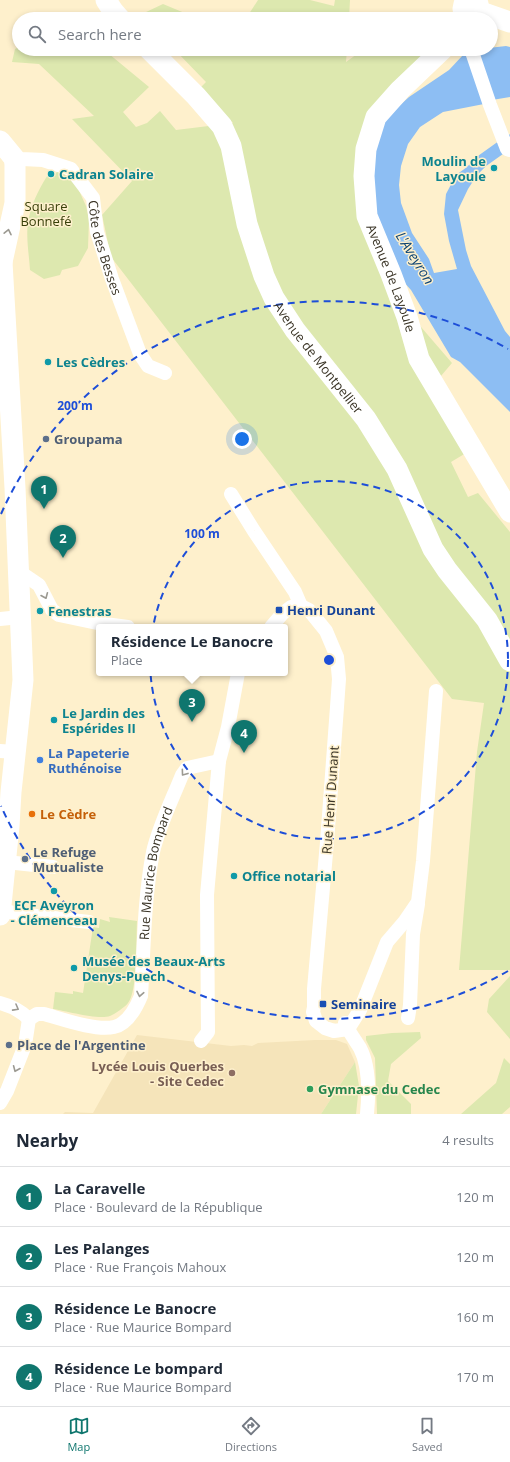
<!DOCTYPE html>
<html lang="en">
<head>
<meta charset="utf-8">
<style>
	body { margin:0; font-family:"Open Sans",sans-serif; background:#f2f2f3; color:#1f2937 }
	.you { position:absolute; left:242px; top:439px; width:14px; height:14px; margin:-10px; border:3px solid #fff; border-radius:50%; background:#1a73e8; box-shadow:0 0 0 6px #1a73e833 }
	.badge { display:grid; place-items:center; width:26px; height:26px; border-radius:50%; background:#0f766e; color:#fff; font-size:13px; font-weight:700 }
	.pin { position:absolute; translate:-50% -33px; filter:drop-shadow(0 1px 2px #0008) }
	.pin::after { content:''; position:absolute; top:21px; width:14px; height:12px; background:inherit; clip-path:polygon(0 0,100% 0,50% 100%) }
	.popup { position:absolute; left:96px; top:624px; width:192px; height:52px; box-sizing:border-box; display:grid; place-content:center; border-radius:4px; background:#fff; filter:drop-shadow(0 1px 3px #0005); font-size:13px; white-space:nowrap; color:#747a83 }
	.popup b { font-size:15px; color:#1f2937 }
	.popup::after { content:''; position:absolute; left:50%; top:100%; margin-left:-8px; border:8px solid transparent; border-top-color:#fff }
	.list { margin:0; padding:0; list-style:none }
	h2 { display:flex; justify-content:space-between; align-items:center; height:52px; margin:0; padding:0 16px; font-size:17px }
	h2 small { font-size:13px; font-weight:400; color:#747a83 }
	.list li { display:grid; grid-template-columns:26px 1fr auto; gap:12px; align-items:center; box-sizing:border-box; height:60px; padding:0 16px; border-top:1px solid #e0e1e3 }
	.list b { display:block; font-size:15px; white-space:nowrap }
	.list p { margin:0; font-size:13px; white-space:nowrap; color:#747a83 }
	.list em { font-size:13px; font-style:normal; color:#747a83 }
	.icon { flex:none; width:22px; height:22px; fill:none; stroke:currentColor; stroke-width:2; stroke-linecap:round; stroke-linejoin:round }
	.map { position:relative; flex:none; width:510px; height:1114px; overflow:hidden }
	.search { position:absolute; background:#fff; box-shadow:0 2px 6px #0003; left:12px; right:12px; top:12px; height:44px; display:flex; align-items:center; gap:10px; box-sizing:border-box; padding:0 14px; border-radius:22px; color:#747a83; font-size:15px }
	.sheet { height:292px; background:#fff }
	nav { display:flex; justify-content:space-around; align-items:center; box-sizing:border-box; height:56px; border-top:1px solid #e0e1e3; background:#fff; font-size:11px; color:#747a83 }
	nav a { display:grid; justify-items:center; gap:2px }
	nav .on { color:#0f766e }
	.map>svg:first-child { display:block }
	.built { fill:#f5e4ba }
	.green { fill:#dde8af }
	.water { fill:#8dbef3 }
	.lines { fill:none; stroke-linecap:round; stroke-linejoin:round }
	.canal { stroke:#8dbef3; stroke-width:13 }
	.street { stroke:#fff; stroke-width:14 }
	.secondary { stroke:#fff; stroke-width:21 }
	.oneway { stroke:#9c9a92 }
	.ring { fill:none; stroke:#1d4ed8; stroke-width:2; stroke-dasharray:7 5 }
	.culture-dot { fill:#0f9aa8; stroke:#fef0cc; stroke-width:1.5 }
	.service-dot { fill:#5c6f8a; stroke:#fef0cc; stroke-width:1.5 }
	.transit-dot { fill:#1a4fb4; stroke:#fef0cc; stroke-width:1.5 }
	.shop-dot { fill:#3f7fe0; stroke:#fef0cc; stroke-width:1.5 }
	.food-dot { fill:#e8710a; stroke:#fef0cc; stroke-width:1.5 }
	.education-dot { fill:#8d6e63; stroke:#fef0cc; stroke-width:1.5 }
	.leisure-dot { fill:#2e9e5b; stroke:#fef0cc; stroke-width:1.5 }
	.labels { text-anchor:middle; stroke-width:3; stroke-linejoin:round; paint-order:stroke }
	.culture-label { font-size:13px; font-weight:bold; fill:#0d838f; stroke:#fef0cc; text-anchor:start }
	.park-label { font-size:13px; fill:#383f09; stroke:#fef0cc }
	.street-label { font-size:13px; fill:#3a3426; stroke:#fef0cc }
	.service-label { font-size:13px; font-weight:bold; fill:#4e5e75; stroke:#fef0cc; text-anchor:start }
	.transit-label { font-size:13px; font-weight:bold; fill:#164399; stroke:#fef0cc; text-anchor:start }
	.shop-label { font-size:13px; font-weight:bold; fill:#366cbe; stroke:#fef0cc; text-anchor:start }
	.food-label { font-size:13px; font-weight:bold; fill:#c56008; stroke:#fef0cc; text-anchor:start }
	.education-label { font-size:13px; font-weight:bold; fill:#785e54; stroke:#fef0cc; text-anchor:end }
	.leisure-label { font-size:13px; font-weight:bold; fill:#27864d; stroke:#fef0cc; text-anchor:start }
	.water-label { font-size:14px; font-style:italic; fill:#0d4373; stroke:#fef0cc }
	.centre { fill:#1d4ed8; stroke:#fef0cc; stroke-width:2 }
	.ring-label { font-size:12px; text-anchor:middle; font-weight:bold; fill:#1d4ed8; stroke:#fef0cc; stroke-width:3; stroke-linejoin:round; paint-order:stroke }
</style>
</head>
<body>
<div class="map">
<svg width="510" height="1114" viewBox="0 0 510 1114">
	<rect width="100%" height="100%" fill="#fef0cc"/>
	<path class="built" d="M137,1035L231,1046L244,1045L252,1046L258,1043L315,1040H336L347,1044L355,1062L321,1114H63L65,1112L93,1113Z"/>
	<path class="green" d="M258,0H310L334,6L335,0H350L349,19H150L144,13L163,4L187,14L247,17Z
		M19,47V49H103L149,87L123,112L136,127L147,123L160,111L176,130L233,123L199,89L206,82L174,49H347L346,62L364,49H435L389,88L390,291L452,363L429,390L466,453L451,462L468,497L478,493L510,532V970H459L477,752L484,703L452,699L111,257L102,215L132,181L72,119L94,116L39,64L12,62L15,49Z
		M59,169L77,186L86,206L89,219L88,248L78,266L62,270L60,275L44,279L30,270C29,253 25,234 29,217C33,200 41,185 51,170L54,176Z
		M109,917L137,921C136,939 138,991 128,1003C125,1007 115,1014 110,1016C98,1020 66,1011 53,1009L55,992L73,994V991L83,993L93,927L99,928L100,919L110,922Z
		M510,976V1039L487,1012L489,999Z
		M420,1032L421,1038L391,1064L388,1081L411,1104V1114H377L375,1058L366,1040V1036L392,1033Z
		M504,1058L510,1064V1107L502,1114H461L496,1083Z
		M355,1062L359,1086L356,1114H321Z"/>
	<path class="water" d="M506,46L510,47V97L492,100L484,104L443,112L420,127L408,144L401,166L399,185L401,203L412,233L429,259L434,273L457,269L449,241L444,214L446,194L456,175L481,157L486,161L468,189L458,210L466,250L471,266L505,331L510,337V412L460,362L451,357L411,290L401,279L373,217L372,154L386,118L409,97L449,70L464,54L480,49Z"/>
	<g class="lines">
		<path class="canal" d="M472,171L482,161L510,141"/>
		<g class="street">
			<path d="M471,49L490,105L507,149L510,150"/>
			<path id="s1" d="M14,158L22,159L43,160L71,169L93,198L97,232L112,279L140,354L148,366L165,373"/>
			<path d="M231,494L254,531L295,592L301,606"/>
			<path d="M17,570L39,585L52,610L59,615L97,623L128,627"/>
			<path d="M0,619L20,617"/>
			<path d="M271,627L283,613L291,607L301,606L309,610L326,631L337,657L339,679L337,707L327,842L314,989V1007L313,1012L316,1021L325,1028L334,1031L348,1029L360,1010L387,942L405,921L418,902L423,861L436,691"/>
			<path d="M0,751L15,752"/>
			<path d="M6,862L53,867"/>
			<path d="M1,910L19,914L89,922"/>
			<path d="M0,1003C12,1006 20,1010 29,1019"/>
			<path d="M408,1018L410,1005L413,934L418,904"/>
			<path id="s2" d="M29,1019L37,1014H44C62,1019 95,1031 114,1027C128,1024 136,1008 141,996C144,948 144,899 153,852C159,826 172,800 182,775L187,768L219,761"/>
			<path d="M345,1023C349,1032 355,1040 360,1048C370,1067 369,1093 367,1114"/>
			<path d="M201,1041L208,1032L207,895L219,761L228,727L238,673"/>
			<path d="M0,1103L7,1091L25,1045L29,1019"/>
		</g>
		<g class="secondary">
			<path d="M106,0L113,11L120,19"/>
			<path d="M471,0L464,4L463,9L466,14L472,16C478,14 479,10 478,4L471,0"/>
			<path d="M478,11L510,22"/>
			<path id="s3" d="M149,49L196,96L222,126L231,146L247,224L264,276L274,298L295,330L366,419L397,469L433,549L447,570L487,620L510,661"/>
			<path id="s4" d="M443,49L400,90L376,117L366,149L364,176L367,216L391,274L407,317L419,359L510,512"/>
			<path d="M0,141L14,158L15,164V203L2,262"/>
			<path d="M0,257L2,262L15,488L23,680L11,792L9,826L0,915"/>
		</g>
	</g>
	<defs><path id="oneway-chevron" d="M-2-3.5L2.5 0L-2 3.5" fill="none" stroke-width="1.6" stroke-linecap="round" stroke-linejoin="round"/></defs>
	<g class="oneway">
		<use href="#oneway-chevron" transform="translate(8 232) rotate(-78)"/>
		<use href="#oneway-chevron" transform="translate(45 596) rotate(67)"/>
		<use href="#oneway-chevron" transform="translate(184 773) rotate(126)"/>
		<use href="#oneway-chevron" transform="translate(140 994) rotate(101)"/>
		<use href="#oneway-chevron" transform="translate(16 1008) rotate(29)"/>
		<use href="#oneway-chevron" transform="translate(16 1069) rotate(113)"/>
	</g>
	<g class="ring">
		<circle cx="329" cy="660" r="179"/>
		<path d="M508 971A359 359 0 0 1 1 806M1 514A359 359 0 0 1 508 349"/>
	</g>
	<g class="culture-dot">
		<circle cx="494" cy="168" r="4"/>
		<circle cx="51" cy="174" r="4"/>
		<circle cx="48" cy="362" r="4"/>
		<circle cx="40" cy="611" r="4"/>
		<circle cx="54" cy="720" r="4"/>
		<circle cx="234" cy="876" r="4"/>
		<circle cx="54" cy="891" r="4"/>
		<circle cx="74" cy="968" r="4"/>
	</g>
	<g class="service-dot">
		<circle cx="46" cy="439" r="4"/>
		<circle cx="25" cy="859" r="4"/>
		<circle cx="9" cy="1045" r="4"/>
	</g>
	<g class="transit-dot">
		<rect x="275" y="606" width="8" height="8" rx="2"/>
		<rect x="319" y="1000" width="8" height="8" rx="2"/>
	</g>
	<circle class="shop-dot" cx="40" cy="760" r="4"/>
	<circle class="food-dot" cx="32" cy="814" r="4"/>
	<circle class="education-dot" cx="232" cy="1073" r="4"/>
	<circle class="leisure-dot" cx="310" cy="1089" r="4"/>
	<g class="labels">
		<g class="culture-label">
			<text x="486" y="166" text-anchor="end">Moulin de<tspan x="486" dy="15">Layoule</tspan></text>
			<text x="59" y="179">Cadran Solaire</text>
			<text x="56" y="367">Les Cèdres</text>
			<text x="48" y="616">Fenestras</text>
			<text x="62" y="718">Le Jardin des<tspan x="62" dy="15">Espérides II</tspan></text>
			<text x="242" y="881">Office notarial</text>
			<text x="54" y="910" text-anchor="middle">ECF Aveyron<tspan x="54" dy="15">- Clémenceau</tspan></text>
			<text x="82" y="966">Musée des Beaux-Arts<tspan x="82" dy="15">Denys-Puech</tspan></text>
		</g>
		<g class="park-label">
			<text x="46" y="211">Square<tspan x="46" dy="15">Bonnefé</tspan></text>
		</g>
		<g class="street-label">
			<text dy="5" stroke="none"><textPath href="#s1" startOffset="146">Côte des Besses</textPath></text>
			<text dy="5" stroke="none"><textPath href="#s4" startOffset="263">Avenue de Layoule</textPath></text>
			<text dy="5" stroke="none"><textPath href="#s3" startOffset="361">Avenue de Montpellier</textPath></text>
			<text transform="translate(330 800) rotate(-86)" y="5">Rue Henri Dunant</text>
			<text dy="5" stroke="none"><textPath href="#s2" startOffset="255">Rue Maurice Bompard</textPath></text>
		</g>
		<g class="service-label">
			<text x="54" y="444">Groupama</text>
			<text x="33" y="857">Le Refuge<tspan x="33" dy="15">Mutualiste</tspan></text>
			<text x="17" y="1050">Place de l'Argentine</text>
		</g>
		<g class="transit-label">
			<text x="287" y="615">Henri Dunant</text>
			<text x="331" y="1009">Seminaire</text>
		</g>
		<g class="shop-label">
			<text x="48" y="758">La Papeterie<tspan x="48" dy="15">Ruthénoise</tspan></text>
		</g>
		<g class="food-label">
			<text x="40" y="819">Le Cèdre</text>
		</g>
		<g class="education-label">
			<text x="224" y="1071">Lycée Louis Querbes<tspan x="224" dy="15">- Site Cedec</tspan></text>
		</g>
		<g class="leisure-label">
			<text x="318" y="1094">Gymnase du Cedec</text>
		</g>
		<g class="water-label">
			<text transform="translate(415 258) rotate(58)" y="5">L'Aveyron</text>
		</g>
	</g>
	<circle cx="329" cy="660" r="6" class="centre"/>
	<g class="ring-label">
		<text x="75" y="410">200 m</text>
		<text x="202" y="538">100 m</text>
	</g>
</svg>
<div class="you"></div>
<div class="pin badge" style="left:44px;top:509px">1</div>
<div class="pin badge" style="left:63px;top:558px">2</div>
<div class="pin badge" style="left:192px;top:722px">3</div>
<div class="popup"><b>Résidence Le Banocre</b>Place</div>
<div class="pin badge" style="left:244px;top:753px">4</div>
<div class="search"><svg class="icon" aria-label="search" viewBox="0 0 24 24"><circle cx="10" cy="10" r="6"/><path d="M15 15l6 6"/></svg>Search here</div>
</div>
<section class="sheet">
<h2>Nearby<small>4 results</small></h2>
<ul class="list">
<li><span class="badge">1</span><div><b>La Caravelle</b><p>Place · Boulevard de la République</p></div><em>120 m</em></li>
<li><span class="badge">2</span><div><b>Les Palanges</b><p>Place · Rue François Mahoux</p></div><em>120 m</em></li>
<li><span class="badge">3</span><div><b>Résidence Le Banocre</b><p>Place · Rue Maurice Bompard</p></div><em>160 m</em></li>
<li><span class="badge">4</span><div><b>Résidence Le bompard</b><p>Place · Rue Maurice Bompard</p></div><em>170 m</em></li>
</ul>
</section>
<nav>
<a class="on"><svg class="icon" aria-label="map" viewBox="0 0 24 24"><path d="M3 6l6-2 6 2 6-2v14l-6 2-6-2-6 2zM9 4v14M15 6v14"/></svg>Map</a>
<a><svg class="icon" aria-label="directions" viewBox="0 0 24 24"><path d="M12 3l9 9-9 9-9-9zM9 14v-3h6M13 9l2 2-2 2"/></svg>Directions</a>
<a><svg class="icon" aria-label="saved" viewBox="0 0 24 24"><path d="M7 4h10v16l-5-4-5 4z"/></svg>Saved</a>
</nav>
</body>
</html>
